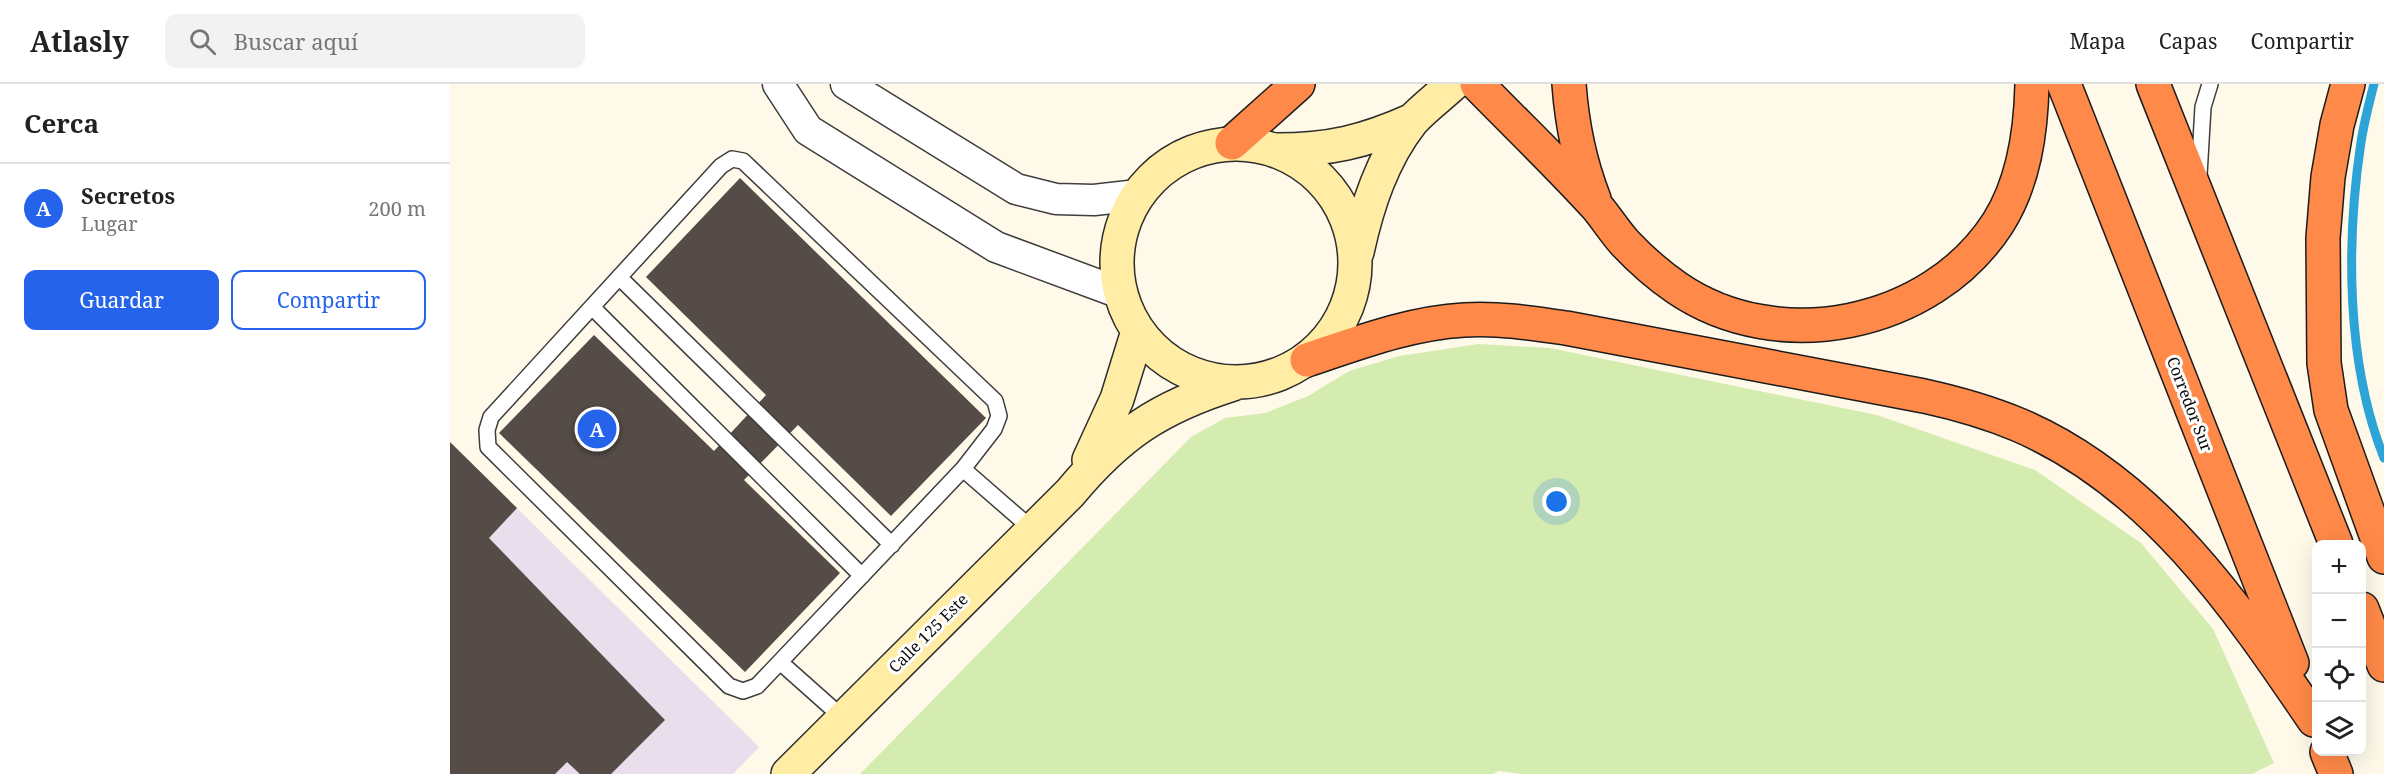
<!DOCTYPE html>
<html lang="es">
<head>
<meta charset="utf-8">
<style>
	body { margin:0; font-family:"Noto Serif",serif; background:#f2f2f2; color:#222 }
	.controls { position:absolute; right:18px; bottom:18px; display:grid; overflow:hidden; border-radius:12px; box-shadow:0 6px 24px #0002 }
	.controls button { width:54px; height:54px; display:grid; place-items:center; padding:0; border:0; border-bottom:2px solid #e0e0e0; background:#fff; color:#222; font:30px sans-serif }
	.you { position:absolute; left:1107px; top:418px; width:21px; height:21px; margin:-15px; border:4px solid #fff; border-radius:50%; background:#1a73e8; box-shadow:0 0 0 9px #1a73e833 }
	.badge { display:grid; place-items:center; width:39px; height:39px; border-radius:50%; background:#2563eb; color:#fff; font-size:20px; font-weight:700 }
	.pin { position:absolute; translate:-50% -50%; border:3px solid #fff; box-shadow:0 2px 6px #0006 }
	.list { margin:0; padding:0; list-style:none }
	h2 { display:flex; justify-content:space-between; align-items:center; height:78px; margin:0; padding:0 24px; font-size:26px }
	h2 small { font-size:20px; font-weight:400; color:#767676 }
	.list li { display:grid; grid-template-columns:39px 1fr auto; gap:18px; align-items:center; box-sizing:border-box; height:90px; padding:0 24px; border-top:2px solid #e0e0e0 }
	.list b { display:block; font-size:22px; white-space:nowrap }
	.list p { margin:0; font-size:20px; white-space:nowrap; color:#767676 }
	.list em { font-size:20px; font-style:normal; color:#767676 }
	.actions { display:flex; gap:12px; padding:18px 24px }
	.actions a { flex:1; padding:14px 0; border:2px solid #2563eb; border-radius:12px; text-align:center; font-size:21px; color:#2563eb }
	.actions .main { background:#2563eb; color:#fff }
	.icon { flex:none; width:33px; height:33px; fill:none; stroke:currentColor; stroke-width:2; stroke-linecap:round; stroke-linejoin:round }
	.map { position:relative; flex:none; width:1934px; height:690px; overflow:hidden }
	header { display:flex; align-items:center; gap:36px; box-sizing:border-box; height:84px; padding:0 30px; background:#fff; border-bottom:2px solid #e0e0e0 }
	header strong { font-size:28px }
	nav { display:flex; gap:33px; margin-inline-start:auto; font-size:21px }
	.search { width:420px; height:54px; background:#f2f2f2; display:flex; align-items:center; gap:15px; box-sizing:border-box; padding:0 21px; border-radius:12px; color:#767676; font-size:22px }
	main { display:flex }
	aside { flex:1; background:#fff }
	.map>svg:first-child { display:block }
	.industrial { fill:#e9deeb }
	.green { fill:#d5ecb1 }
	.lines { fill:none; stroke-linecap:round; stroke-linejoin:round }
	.stream { stroke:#2ca4d7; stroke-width:9 }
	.building { fill:#554b47 }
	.lane-casing { stroke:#3e3e3e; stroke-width:18 }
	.street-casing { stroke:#3e3e3e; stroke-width:33 }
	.secondary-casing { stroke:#2d2d2d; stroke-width:36 }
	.highway-casing { stroke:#1c1c1c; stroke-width:36 }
	.lane { stroke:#fff; stroke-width:15 }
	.street { stroke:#fff; stroke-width:30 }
	.secondary { stroke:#ffeca5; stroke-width:33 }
	.highway { stroke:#ff8948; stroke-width:33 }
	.labels { text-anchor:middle; stroke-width:6; stroke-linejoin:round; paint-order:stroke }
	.street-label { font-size:16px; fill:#0b0b0b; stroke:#fff }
</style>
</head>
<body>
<header>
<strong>Atlasly</strong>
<div class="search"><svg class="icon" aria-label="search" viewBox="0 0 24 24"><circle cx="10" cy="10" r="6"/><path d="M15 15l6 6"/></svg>Buscar aquí</div>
<nav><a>Mapa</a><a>Capas</a><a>Compartir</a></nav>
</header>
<main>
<aside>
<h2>Cerca<small></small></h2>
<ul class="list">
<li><span class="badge">A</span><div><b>Secretos</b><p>Lugar</p></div><em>200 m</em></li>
</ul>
<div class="actions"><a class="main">Guardar</a><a>Compartir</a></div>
</aside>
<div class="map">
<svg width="1934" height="690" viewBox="0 0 1934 690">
	<rect width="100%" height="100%" fill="#fff9ea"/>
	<path class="industrial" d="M0,358L309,663L283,690H0Z"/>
	<path class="green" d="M1029,260L1100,264L1427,331L1585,386L1691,459L1763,545L1824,679L1802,690H1072L1049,687L1043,690H410L741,353L775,334L815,329L858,312L899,287L949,272Z"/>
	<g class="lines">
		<path class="stream" d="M1924,0C1919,19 1914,39 1911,58C1896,158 1896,279 1934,374"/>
	</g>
	<path class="building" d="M290,94L536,334L441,432L348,341L294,396L390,489L295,588L49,349L144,251L264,367L316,311L196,193Z
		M0,358L67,424L39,454L215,636L161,690H130L117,678L105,690H0Z"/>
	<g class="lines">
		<defs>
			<path id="lane" d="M282,75L293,77L545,317L549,332L544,345L513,385L307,602L293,607L279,602L38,363L37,346L41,333L271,82Z
				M1749,91L1753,23L1760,0
				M169,193L442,461
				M142,223L412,492
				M513,385L582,445
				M330,578L393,634"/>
			<path id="street" d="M328,0L358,46L546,163L670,209
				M396,0L566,105L606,115L644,116L688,111"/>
			<path id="secondary" d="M667 179a119 119 0 1 1 238 0a119 119 0 1 1-238 0Z
				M826,66C879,66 914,58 963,36
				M907,168C917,122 932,75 962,37C974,24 990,12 1003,0
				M639,376L667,315L688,247
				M338,690L620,409C669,350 710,323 783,300"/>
			<path id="highway" d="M1027,0C1067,41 1109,81 1147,123C1157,135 1165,148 1175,159C1190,175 1208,191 1227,204C1328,273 1481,243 1548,139C1574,98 1581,48 1582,0
				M1119,0C1122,41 1129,77 1144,115
				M1614,0L1842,579
				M1703,0L1886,460
				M1898,0L1887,41L1878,93L1873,154L1874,279L1881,326L1934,473
				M782,59L848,0
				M857,276C908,259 960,239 1014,236C1049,234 1082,239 1116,244L1474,312C1506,319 1538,328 1569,341C1702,398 1786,521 1864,636
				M1912,525L1934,581
				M1877,668L1886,690"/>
		</defs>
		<use href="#lane" class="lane-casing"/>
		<use href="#street" class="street-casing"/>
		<use href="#secondary" class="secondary-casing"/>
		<use href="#highway" class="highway-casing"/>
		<use href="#lane" class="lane"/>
		<use href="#street" class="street"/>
		<use href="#secondary" class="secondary"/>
		<use href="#highway" class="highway"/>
	</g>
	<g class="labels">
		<g class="street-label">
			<text transform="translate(1740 320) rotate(69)" y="6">Corredor Sur</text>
			<text transform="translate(478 549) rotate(-45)" y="6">Calle 125 Este</text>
		</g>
	</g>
</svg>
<div class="controls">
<button>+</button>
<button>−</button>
<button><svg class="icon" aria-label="locate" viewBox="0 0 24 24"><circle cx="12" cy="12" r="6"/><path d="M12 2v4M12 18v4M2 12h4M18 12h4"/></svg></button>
<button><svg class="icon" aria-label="layers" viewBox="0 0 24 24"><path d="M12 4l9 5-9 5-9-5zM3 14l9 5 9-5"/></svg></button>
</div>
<div class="you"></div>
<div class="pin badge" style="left:147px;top:345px">A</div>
</div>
</main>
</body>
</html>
